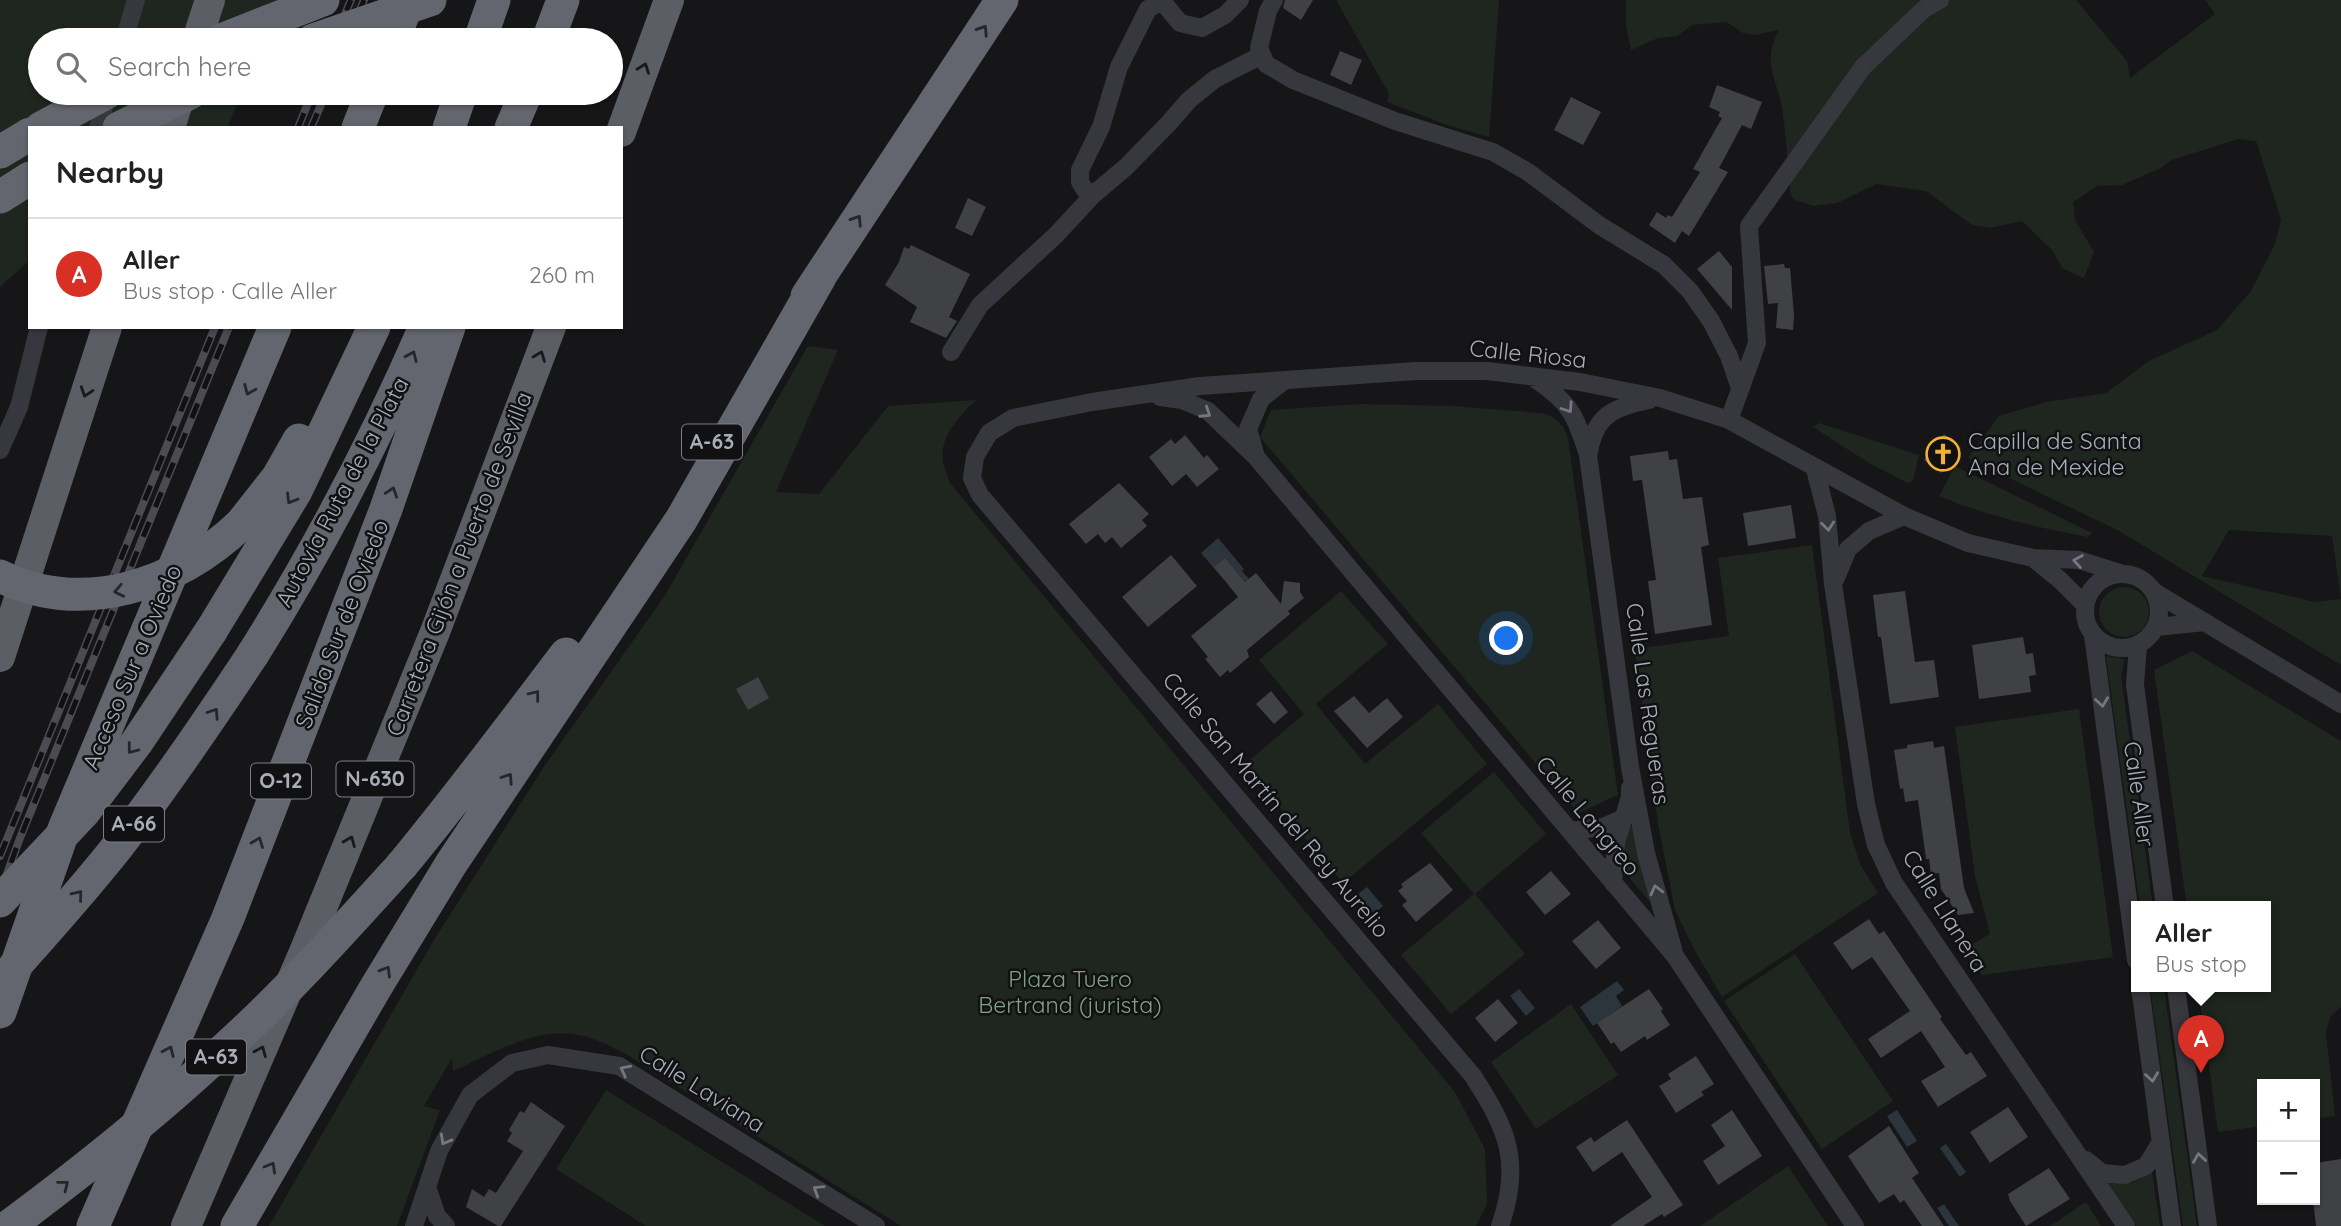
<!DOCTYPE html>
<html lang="en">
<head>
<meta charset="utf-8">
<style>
	body { margin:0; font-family:Quicksand,sans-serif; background:#f2f2f2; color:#222 }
	.controls { position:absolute; right:21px; bottom:21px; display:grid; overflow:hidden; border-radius:0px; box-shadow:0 2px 5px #0004 }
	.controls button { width:63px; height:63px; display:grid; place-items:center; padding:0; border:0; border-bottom:2px solid #e0e0e0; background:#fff; color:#222; font:35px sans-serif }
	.you { position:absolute; left:1507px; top:639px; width:24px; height:24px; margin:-18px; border:5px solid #fff; border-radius:50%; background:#1a73e8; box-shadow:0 0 0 10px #1a73e833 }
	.badge { display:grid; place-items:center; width:46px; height:46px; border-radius:50%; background:#d93025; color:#fff; font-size:23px; font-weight:700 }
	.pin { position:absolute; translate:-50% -58px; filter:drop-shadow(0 2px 4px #0008) }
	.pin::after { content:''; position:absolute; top:37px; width:24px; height:21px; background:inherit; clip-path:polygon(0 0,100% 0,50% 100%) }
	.popup { position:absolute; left:2131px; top:901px; width:140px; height:91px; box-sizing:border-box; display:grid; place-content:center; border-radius:0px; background:#fff; filter:drop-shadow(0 2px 5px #0005); font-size:23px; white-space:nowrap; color:#767676 }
	.popup b { font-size:26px; color:#222 }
	.popup::after { content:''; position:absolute; left:50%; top:100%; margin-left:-14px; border:14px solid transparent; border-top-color:#fff }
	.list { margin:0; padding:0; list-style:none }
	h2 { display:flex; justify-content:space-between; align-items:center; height:91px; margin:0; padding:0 28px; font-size:30px }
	h2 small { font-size:23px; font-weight:400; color:#767676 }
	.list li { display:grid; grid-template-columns:46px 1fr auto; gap:21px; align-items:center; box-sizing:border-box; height:112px; padding:0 28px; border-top:2px solid #e0e0e0 }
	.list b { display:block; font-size:26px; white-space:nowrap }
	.list p { margin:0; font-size:23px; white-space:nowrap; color:#767676 }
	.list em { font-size:23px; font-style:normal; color:#767676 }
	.icon { flex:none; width:38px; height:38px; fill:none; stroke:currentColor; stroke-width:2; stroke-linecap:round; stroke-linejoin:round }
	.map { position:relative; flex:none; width:2341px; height:1226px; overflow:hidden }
	.search { position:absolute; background:#fff; box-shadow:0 2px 5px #0004; left:28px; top:28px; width:595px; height:77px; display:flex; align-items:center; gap:18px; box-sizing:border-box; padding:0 24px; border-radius:38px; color:#767676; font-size:26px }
	.panel { position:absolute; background:#fff; box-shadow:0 2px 5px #0004; left:28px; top:126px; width:595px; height:203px; border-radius:0px }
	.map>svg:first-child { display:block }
	.green { fill:#1e261f; fill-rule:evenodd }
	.water { fill:#2c353c }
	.building { fill:#404145 }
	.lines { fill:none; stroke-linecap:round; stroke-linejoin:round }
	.minor { stroke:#37383d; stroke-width:18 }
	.trunk { stroke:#5b5e65; stroke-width:30 }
	.motorway { stroke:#63666e; stroke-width:33 }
	.rail-casing { stroke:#4a4c52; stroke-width:8 }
	.rail { stroke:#111113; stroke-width:5; stroke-dasharray:16; stroke-linecap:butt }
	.motorway-bridge { stroke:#63666e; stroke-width:33 }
	.oneway { stroke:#26262a }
	.oneway2 { stroke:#18191b }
	.oneway3 { stroke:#757881 }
	.labels { text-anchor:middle; stroke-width:5; stroke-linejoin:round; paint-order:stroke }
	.shield { fill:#111113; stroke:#7b7e86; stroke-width:2 }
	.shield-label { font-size:21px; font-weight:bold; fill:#a8adb8 }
	.street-label { font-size:23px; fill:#a8adb8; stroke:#111113 }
	.poi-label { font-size:23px; fill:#a8adb8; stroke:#111113; text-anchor:start }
	.park-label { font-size:23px; fill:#7fa381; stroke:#111113 }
</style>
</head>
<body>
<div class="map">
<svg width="2341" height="1226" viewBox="0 0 2341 1226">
	<rect width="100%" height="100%" fill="#161618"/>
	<path class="green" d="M0,0H283L265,40H40V93H242L227,128H30V260L0,287Z
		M1336,0H1499L1489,137L1450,126L1387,102L1389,94Z
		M1626,0H2076L2127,61L2130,78L2215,14L2205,0H2341V665L2119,531L1968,458L1999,416L2046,402L2106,393L2149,361L2217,330L2251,291L2275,244L2281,219L2256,141L2238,139L2172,160L2161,168L2122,185L2097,186L2073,202L2075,220L2094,252L2084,278L2062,268L2052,250L2022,221L1990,228L1972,225L1926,191L1876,184L1837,203L1813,206L1793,199L1790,190C1788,165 1786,139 1783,114C1779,80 1760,65 1779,30L1755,35L1743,33L1727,22L1692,25L1677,36L1658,38L1631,50L1626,26ZM2229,530L2332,536L2341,599L2315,602L2202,576Z
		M808,346L838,350L776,492L819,494L888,406L976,400C960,416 939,436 943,462C944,468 948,476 950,483L1455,1092L1485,1149L1487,1204L1476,1226H901L629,1056C612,1047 593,1036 573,1034C532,1029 489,1055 453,1071L452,1058L424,1106L440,1110L397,1226H269L434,940L545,765L664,597Z
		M1360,404L1452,406L1541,413C1555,416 1564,424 1568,438L1618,795L1578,813L1260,437L1271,410Z
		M1819,423L1919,455L1913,481L1908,483L1869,463L1813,427Z
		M1955,466L2092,533L2088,537C2036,527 1987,516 1939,496Z
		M1812,545L1850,832L1860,864L1878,893L1722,997L1694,949L1675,910L1658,824L1635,649L1729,636L1718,558Z
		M2099 612a25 25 0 1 1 50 0a25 25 0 1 1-50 0Z
		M1341,591L1388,644L1316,704L1365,764L1438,704L1487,764L1343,883L1244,765L1304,714L1259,660Z
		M2192,651L2341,741V1007L2330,1017L2326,1033L2335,1116L2315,1119V1084H2262V1126L2218,1132L2198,987H2266V907H2187L2154,670Z
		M2106,656L2125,659L2121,676L2153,907H2140Z
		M2079,709L2113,957L1982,975L1963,949L1990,934L1975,876L1955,727Z
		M1494,772L1546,834L1475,894L1525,954L1451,1014L1401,955L1474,894L1421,833Z
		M1634,825L1651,898L1649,901C1623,870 1616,868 1629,827Z
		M1795,954L1893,1101L1822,1149L1724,1001Z
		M2150,987H2164L2197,1226H2183Z
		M1571,1004L1618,1075L1536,1129L1491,1062Z
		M606,1090L825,1226H646L556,1169Z
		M1788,1166L1828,1226H1700Z
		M2152,1173L2160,1226H2136L2103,1181L2132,1183Z
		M2086,1202L2101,1226H2050Z"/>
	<path class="water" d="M1218,538L1244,569L1242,571L1249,579L1245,582L1235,570L1224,580L1201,553Z
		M1367,887L1383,906L1374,914L1358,894Z
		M1617,981L1624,990L1616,996L1622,1006L1593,1026L1580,1007Z
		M1519,989L1535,1008L1526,1016L1510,996Z
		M1897,1110L1917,1141L1907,1147L1887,1116Z
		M1946,1144L1966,1172L1960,1177L1940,1148Z
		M1944,1204L1959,1226H1949L1937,1208Z"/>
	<path class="building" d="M1285,0H1313L1301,20L1283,8Z
		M1340,51L1362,60L1351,85L1330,75Z
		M1717,85L1762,102L1751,129L1742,125L1719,168L1728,172L1689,236L1682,231L1675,243L1649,225L1657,212L1666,218L1668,215L1672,217L1700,172L1693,169L1722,118L1718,116L1720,112L1709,107Z
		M1571,97L1601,112L1583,145L1554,130Z
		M968,198L986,207L972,236L955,228Z
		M911,245L970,274L949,317L957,321L946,338L910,322L917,307L885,285L899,262L904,247L909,249Z
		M1719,251L1732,267V310L1697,269Z
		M1784,264L1785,268H1790L1794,315L1793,330L1776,328L1778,303L1768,304L1764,266Z
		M1944,434L1961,448L1941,473L1924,460Z
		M1185,435L1204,458L1207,455L1219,469L1197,487L1186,474L1172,486L1149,457L1171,439L1175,444Z
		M1668,451L1669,460L1677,459L1683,499L1702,497L1709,545L1701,547L1712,625L1655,634L1648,581L1656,580L1642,480L1633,481L1630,456Z
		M1119,483L1149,514L1142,520L1147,526L1121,548L1112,537L1105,543L1098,534L1086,544L1069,524Z
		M1791,505L1796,538L1748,546L1743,513Z
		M1171,555L1197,586L1148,627L1122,597Z
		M1225,558L1245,582L1256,573L1281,604L1284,581L1300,583V592L1304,598L1288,611L1290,614L1247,650L1249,657L1230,673L1228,670L1220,677L1205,659L1208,657L1191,636L1238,597L1214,567Z
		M1905,591L1915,662L1934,660L1939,697L1890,704L1881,637H1878L1873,595Z
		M2023,637L2026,654L2033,653L2036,675L2029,676L2031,692L1979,699L1972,645Z
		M758,677L769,698L748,710L736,689Z
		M1271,691L1288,712L1274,724L1256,704Z
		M1354,696L1369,713L1387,698L1403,717L1367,748L1334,711Z
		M1933,741L1934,748L1944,746L1964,888L1974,913L1958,915L1941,889L1939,873L1931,874L1929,859H1926L1918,800L1905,802L1903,788L1900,789L1894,750L1907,748V745Z
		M1430,863L1453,890L1416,922L1402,905L1407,901L1398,891L1403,887L1401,884Z
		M1551,871L1571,894L1545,915L1526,892Z
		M1869,919L1879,934L1884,931L1942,1017L1940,1019L1966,1055L1971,1052L1987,1076L1938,1107L1921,1081L1945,1067L1921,1031L1881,1058L1868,1039L1910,1011L1872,957L1852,970L1833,943Z
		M1598,920L1621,948L1596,969L1572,941Z
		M1649,989L1663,1009L1661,1011L1670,1025L1647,1040L1645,1036L1621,1052L1614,1042L1611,1044L1597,1023Z
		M1498,999L1518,1023L1495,1042L1475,1018Z
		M1696,1056L1714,1084L1701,1092L1704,1095L1676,1113L1659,1086L1671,1079L1668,1074Z
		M531,1102L565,1126L501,1226H498L466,1207L472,1189L484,1197L489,1189L496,1193L523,1151L507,1141L512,1133L509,1130L520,1111L524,1113Z
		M2008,1107L2028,1137L1990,1163L1970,1132Z
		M1732,1110L1762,1156L1718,1185L1703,1161L1725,1146L1711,1125Z
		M1627,1120L1683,1205L1664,1217L1662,1214L1643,1226H1610L1652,1197L1622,1152L1593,1172L1576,1147L1591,1137L1594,1142Z
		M1889,1126L1919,1173L1912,1178L1944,1226H1922L1904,1200L1900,1203L1894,1194L1879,1203L1848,1156Z
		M2341,1159V1226H2316L2313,1200H2315V1163Z
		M2049,1168L2070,1199L2026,1226L2010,1201L2008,1194Z"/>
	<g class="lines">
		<path class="minor" d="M1274,0L1268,11L1259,48L1266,64L1293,80L1395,121L1493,152L1528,172L1599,225L1664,265L1690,291L1711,321L1729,356L1740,388
			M124,40L136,0
			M98,128L108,93
			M1094,194L1085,190L1080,182V170L1101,127L1119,67L1148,9L1162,1L1180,23L1202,28L1225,15L1240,0
			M951,352L980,305L1056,235L1094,194L1126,167L1169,123L1189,100L1215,79L1262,55
			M1535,379C1570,402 1576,416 1588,455L1630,767L1646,853L1673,949
			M1160,397L1182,400L1208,411L1256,457L1675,956L1855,1226
			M1729,420L1757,343L1749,226L1863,67L1924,9L1940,0
			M0,450L19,407L39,327
			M1589,452C1595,415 1614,407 1649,400
			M1256,457L1248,429L1261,399L1285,380
			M1815,469L1827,516L1833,584L1866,804L1876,845L1894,883L2126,1226
			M2033,558L2060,580L2085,605
			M2085 611a37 37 0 1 1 74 0a37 37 0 1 1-74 0Z
			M1835,580L1848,549L1869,531L1904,516
			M2156,593L2341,704
			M2156,627L2205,622
			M2093,635L2136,960
			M2138,645L2135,685L2165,907
			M1570,831L1603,827L1624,818
			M1613,883L1616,842L1630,797V788
			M2140,987L2172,1226
			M2176,987L2208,1226
			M2086,1160L2102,1173L2125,1175L2146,1166L2161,1142
			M427,1187L437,1216L446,1226
			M414,1226L439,1151L470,1095L512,1063L548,1055L619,1066L876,1226
			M1500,1226C1522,1163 1508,1130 1473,1076L980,495L972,478L975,457L989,433L1013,418L1092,402L1200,386L1416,371H1487L1580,382L1660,398L1729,420L1904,516L1968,543L2033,558L2079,560L2120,573"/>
		<path class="trunk" d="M197,40L210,0
			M170,128L181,93
			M621,132L669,0
			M0,657L107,327
			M186,1226L304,952L435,632L551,327"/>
		<path class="motorway" d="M221,40L323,0
			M393,40L409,0
			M480,40L494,0
			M548,40L563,0
			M41,128L106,93
			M358,128L372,93
			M449,128L461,93
			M511,128L526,93
			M0,152L30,134
			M0,197L30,178
			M807,296L1002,0
			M241,524L278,477L299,440
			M211,631L296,491L374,327
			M253,654C318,550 376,440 425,327
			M402,865C459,796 512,725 566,654
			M0,1012L64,829L275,327
			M93,1226L228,918L386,509L449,327
			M237,1226L376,987L451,864L681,520L820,277"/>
		<defs>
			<path id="rail" d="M334,40L351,0
				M348,40L364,0
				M298,128L312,93
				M311,128L326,93
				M0,856L215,327
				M0,893L20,838L229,327"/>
		</defs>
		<use href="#rail" class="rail-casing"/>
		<use href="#rail" class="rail"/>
		<path class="motorway-bridge" d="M313,40L430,0
			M119,128L190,93
			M0,576C84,617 178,584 241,524
			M0,901L84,812L137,742L211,631
			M0,983C40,938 81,893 118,846C166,784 210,719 253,654
			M9,1226C82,1172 153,1115 220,1053C285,995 344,929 402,865"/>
	</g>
	<defs><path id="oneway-chevron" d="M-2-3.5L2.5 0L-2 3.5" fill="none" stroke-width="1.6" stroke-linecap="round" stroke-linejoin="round" transform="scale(1.75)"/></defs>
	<g class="oneway">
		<use href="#oneway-chevron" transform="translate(983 30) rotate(-57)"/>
		<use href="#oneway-chevron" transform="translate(857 220) rotate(-57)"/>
		<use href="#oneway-chevron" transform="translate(412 356) rotate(-66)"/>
		<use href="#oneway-chevron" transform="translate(249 390) rotate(113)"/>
		<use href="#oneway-chevron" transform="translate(392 492) rotate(-71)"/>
		<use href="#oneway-chevron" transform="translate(291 499) rotate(121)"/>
		<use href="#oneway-chevron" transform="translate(119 591) rotate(168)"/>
		<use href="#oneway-chevron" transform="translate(535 695) rotate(-52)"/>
		<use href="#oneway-chevron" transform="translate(214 713) rotate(-56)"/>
		<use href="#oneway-chevron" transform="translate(132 749) rotate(127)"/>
		<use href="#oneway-chevron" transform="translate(508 778) rotate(-56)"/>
		<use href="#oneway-chevron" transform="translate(258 842) rotate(-69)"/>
		<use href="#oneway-chevron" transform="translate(78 895) rotate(-51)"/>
		<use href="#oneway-chevron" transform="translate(386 971) rotate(-59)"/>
		<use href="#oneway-chevron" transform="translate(169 1051) rotate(-66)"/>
		<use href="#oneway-chevron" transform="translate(271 1167) rotate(-60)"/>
		<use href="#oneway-chevron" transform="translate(64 1185) rotate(-38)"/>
	</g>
	<g class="oneway2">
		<use href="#oneway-chevron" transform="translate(644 68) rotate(-70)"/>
		<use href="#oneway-chevron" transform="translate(540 356) rotate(-69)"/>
		<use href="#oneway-chevron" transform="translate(86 392) rotate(108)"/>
		<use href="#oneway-chevron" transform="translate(350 841) rotate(-68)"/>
		<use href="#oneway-chevron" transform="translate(261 1051) rotate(-67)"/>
	</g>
	<g class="oneway3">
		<use href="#oneway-chevron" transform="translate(1568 408) rotate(56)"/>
		<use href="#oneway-chevron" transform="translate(1206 413) rotate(33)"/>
		<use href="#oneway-chevron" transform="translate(1828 526) rotate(84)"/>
		<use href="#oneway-chevron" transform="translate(2078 561) rotate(-171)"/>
		<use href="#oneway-chevron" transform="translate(2102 702) rotate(82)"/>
		<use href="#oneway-chevron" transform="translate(1656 890) rotate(-104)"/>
		<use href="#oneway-chevron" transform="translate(625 1070) rotate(-153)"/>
		<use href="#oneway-chevron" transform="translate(2152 1077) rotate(82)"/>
		<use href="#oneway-chevron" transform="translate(445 1140) rotate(119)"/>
		<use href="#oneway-chevron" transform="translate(2199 1158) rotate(-98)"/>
		<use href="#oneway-chevron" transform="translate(818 1190) rotate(-148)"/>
	</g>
	<defs>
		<symbol id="church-ring" viewBox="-11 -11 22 22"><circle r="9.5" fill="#111113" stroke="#f2b134" stroke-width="1.5"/><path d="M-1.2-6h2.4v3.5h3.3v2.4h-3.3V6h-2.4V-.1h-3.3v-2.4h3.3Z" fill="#f2b134"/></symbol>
	</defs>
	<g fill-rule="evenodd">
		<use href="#church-ring" x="1924" y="435" width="38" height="38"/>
	</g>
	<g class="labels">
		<g class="shield">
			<rect x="682" y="424.5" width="60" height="35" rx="5"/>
			<rect x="336.5" y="761.5" width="77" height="35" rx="5"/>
			<rect x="251" y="763.5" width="60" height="35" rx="5"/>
			<rect x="104" y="806.5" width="60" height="35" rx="5"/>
			<rect x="186" y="1039.5" width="60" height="35" rx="5"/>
		</g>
		<g class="shield-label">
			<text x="712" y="449">A-63</text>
			<text x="375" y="786">N-630</text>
			<text x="281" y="788">O-12</text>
			<text x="134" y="831">A-66</text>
			<text x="216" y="1064">A-63</text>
		</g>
		<g class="street-label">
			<text transform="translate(1528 354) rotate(6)" y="8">Calle Riosa</text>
			<text transform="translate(342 492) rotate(-62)" y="8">Autovía Ruta de la Plata</text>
			<text transform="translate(459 564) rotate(-69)" y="8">Carretera Gijón a Puerto de Sevilla</text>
			<text transform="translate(342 624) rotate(-69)" y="8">Salida Sur de Oviedo</text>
			<text transform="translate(132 667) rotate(-67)" y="8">Acceso Sur a Oviedo</text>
			<text transform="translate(1648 704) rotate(82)" y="8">Calle Las Regueras</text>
			<text transform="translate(2139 794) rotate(82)" y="8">Calle Aller</text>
			<text transform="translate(1276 805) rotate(50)" y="8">Calle San Martín del Rey Aurelio</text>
			<text transform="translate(1588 816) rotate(50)" y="8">Calle Langreo</text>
			<text transform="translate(1945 911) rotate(58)" y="8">Calle Llanera</text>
			<text transform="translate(702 1089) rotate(32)" y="8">Calle Laviana</text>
		</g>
		<g class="poi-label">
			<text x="1968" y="449">Capilla de Santa<tspan x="1968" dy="26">Ana de Mexide</tspan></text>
		</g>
		<g class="park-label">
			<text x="1070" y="987">Plaza Tuero<tspan x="1070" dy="26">Bertrand (jurista)</tspan></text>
		</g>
	</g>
</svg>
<div class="controls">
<button>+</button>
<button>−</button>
</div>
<div class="you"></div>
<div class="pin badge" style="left:2201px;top:1073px">A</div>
<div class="popup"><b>Aller</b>Bus stop</div>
<div class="search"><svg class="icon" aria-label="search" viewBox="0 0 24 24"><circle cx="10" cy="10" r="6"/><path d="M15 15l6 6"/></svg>Search here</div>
<section class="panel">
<h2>Nearby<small></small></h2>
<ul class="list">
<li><span class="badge">A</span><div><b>Aller</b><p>Bus stop · Calle Aller</p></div><em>260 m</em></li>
</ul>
</section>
</div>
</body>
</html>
